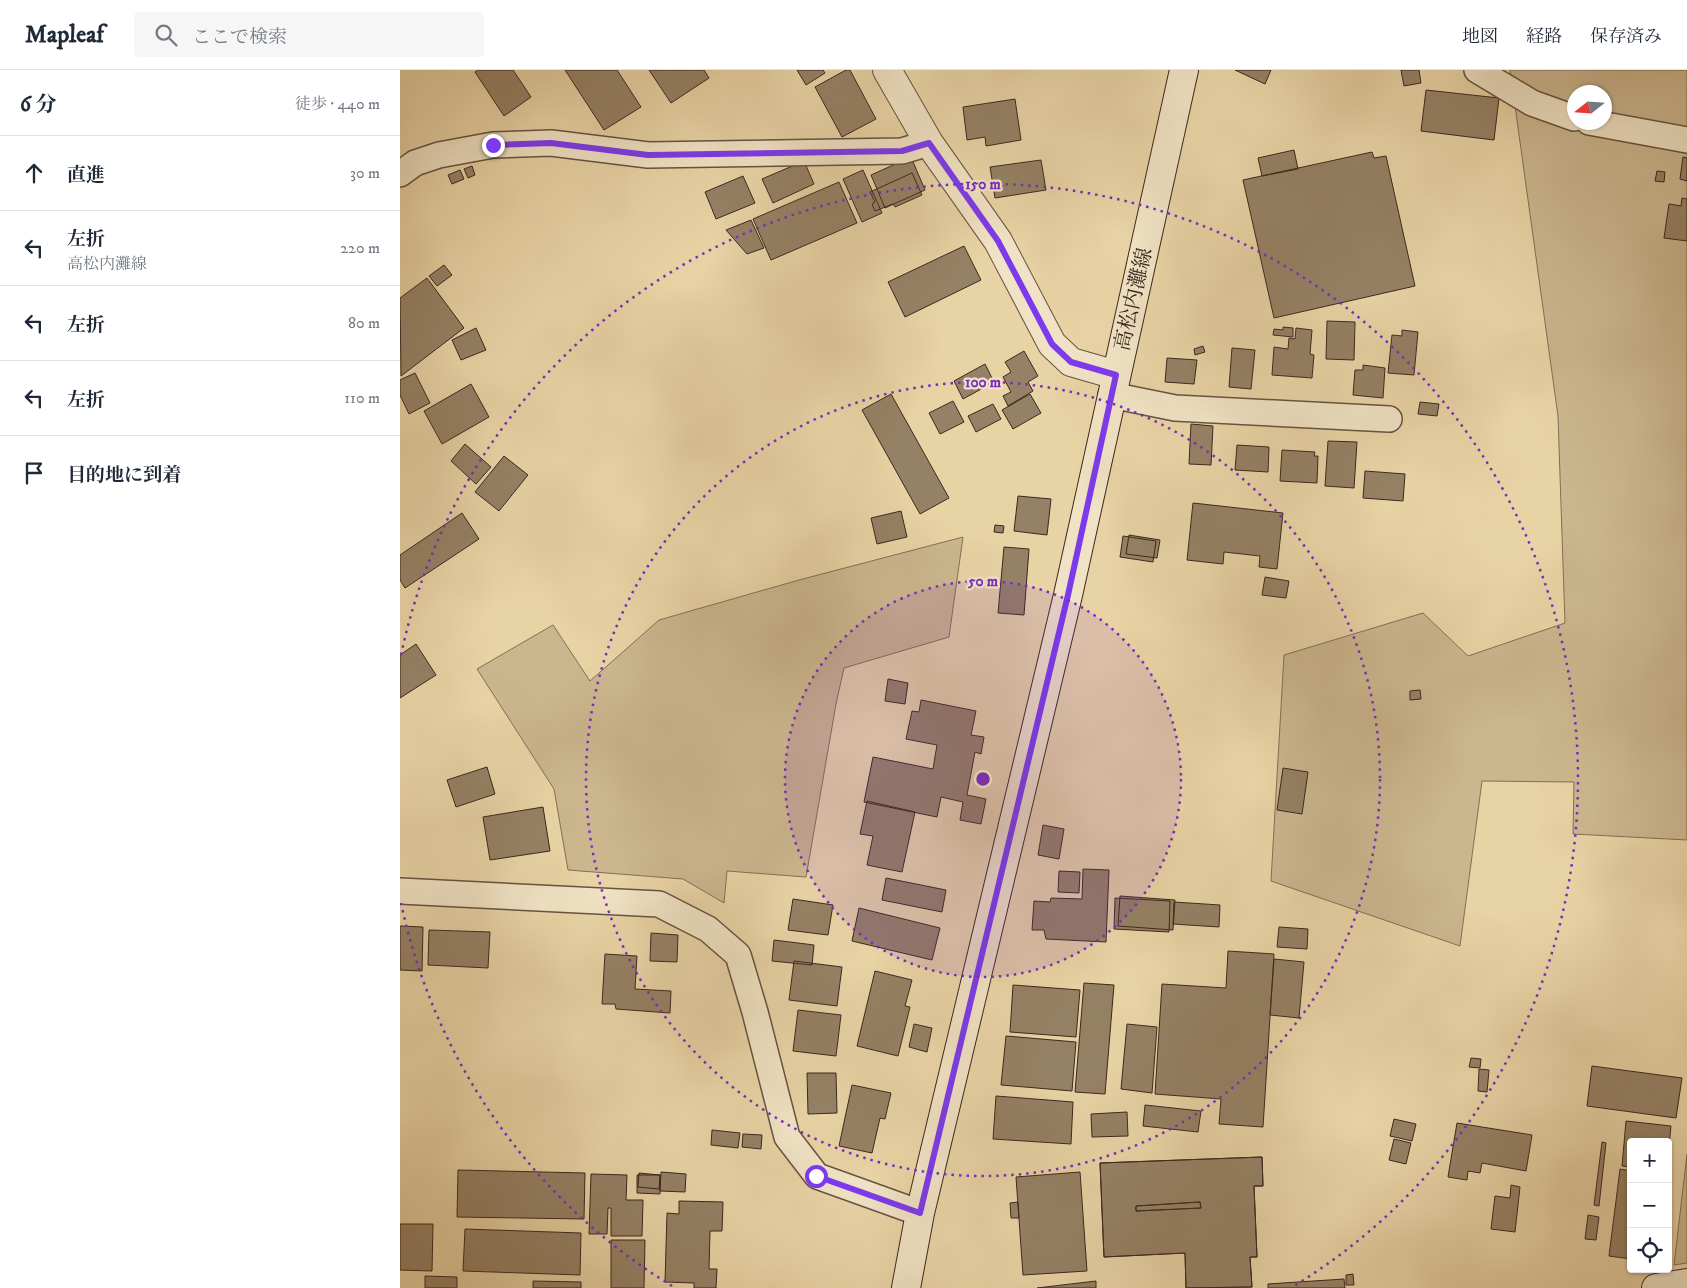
<!DOCTYPE html>
<html lang="ja">
<head>
<meta charset="utf-8">
<style>
	body { margin:0; font-family:"IM FELL DW Pica","Noto Serif JP",serif; background:#f6f6f7; color:#1f2937 }
	.controls { position:absolute; right:15px; bottom:15px; display:grid; overflow:hidden; border-radius:5px; box-shadow:0 1px 4px #0004 }
	.controls button { width:45px; height:45px; display:grid; place-items:center; padding:0; border:0; border-bottom:1px solid #e0e1e3; background:#fff; color:#1f2937; font:25px sans-serif }
	.compass { position:absolute; left:1167px; top:15px; width:45px; height:45px; border-radius:50%; background:#fff; box-shadow:0 1px 4px #0004; rotate:253deg }
	.stop { position:absolute; width:15px; height:15px; margin:-11px; border:4px solid #7c3aed; border-radius:50%; background:#fff }
	.stop.end { background:#7c3aed; border-color:#fff; box-shadow:0 1px 5px #0008 }
	.list { margin:0; padding:0; list-style:none }
	h2 { display:flex; justify-content:space-between; align-items:center; height:65px; margin:0; padding:0 20px; font-size:21px }
	h2 small { font-size:16px; font-weight:400; color:#747a83 }
	.list li { display:grid; grid-template-columns:32px 1fr auto; gap:15px; align-items:center; box-sizing:border-box; height:75px; padding:0 20px; border-top:1px solid #e0e1e3 }
	.list b { display:block; font-size:19px; white-space:nowrap }
	.list p { margin:0; font-size:16px; white-space:nowrap; color:#747a83 }
	.list em { font-size:16px; font-style:normal; color:#747a83 }
	.icon { flex:none; width:28px; height:28px; fill:none; stroke:currentColor; stroke-width:2; stroke-linecap:round; stroke-linejoin:round }
	.map { position:relative; flex:none; width:1287px; height:1218px; overflow:hidden }
	header { display:flex; align-items:center; gap:30px; box-sizing:border-box; height:70px; padding:0 25px; background:#fff; border-bottom:1px solid #e0e1e3 }
	header strong { font-size:24px }
	nav { display:flex; gap:28px; margin-inline-start:auto; font-size:18px }
	.search { width:350px; height:45px; background:#f6f6f7; display:flex; align-items:center; gap:12px; box-sizing:border-box; padding:0 18px; border-radius:5px; color:#747a83; font-size:19px }
	main { display:flex }
	aside { flex:1; background:#fff }
	.map>svg:first-child { display:block }
	.green { fill:#cbb68e; stroke:#836f56; fill-rule:evenodd }
	.building { fill:#958165; stroke:#3b281f }
	.lines { fill:none; stroke-linecap:round; stroke-linejoin:round }
	.minor-casing { stroke:#665340; stroke-width:28 }
	.tertiary-casing { stroke:#665340; stroke-width:30 }
	.secondary-casing { stroke:#3b281f; stroke-width:30 }
	.minor { stroke:#f0e2c4; stroke-width:25 }
	.tertiary { stroke:#f0e2c4; stroke-width:28 }
	.secondary { stroke:#f0e2c4; stroke-width:28 }
	.route { stroke:#7c3aed; stroke-width:6 }
	.ring { fill:none; stroke:#7b2cbf; stroke-width:2.5; stroke-dasharray:2.5 5 }
	.labels { text-anchor:middle; stroke-width:4.5; stroke-linejoin:round; paint-order:stroke }
	.street-label { font-size:21px; fill:#3b281f; stroke:#f0e2c4 }
	.centre { fill:#7b2cbf; stroke:#f0e2c4; stroke-width:2.5 }
	.ring-label { font-size:15px; text-anchor:middle; font-weight:bold; fill:#7b2cbf; stroke:#f0e2c4; stroke-width:4.5; stroke-linejoin:round; paint-order:stroke }
</style>
</head>
<body>
<header>
<strong>Mapleaf</strong>
<div class="search"><svg class="icon" aria-label="search" viewBox="0 0 24 24"><circle cx="10" cy="10" r="6"/><path d="M15 15l6 6"/></svg>ここで検索</div>
<nav><a>地図</a><a>経路</a><a>保存済み</a></nav>
</header>
<main>
<aside>
<h2>6 分<small>徒歩 · 440 m</small></h2>
<ul class="list">
<li><svg class="icon" aria-label="ahead" viewBox="0 0 24 24"><path d="M12 20V5M6 11l6-6 6 6"/></svg><div><b>直進</b></div><em>30 m</em></li>
<li><svg class="icon" aria-label="left" viewBox="0 0 24 24"><path d="M17 20v-9H6M10 6l-5 5 5 5"/></svg><div><b>左折</b><p>高松内灘線</p></div><em>220 m</em></li>
<li><svg class="icon" aria-label="left" viewBox="0 0 24 24"><path d="M17 20v-9H6M10 6l-5 5 5 5"/></svg><div><b>左折</b></div><em>80 m</em></li>
<li><svg class="icon" aria-label="left" viewBox="0 0 24 24"><path d="M17 20v-9H6M10 6l-5 5 5 5"/></svg><div><b>左折</b></div><em>110 m</em></li>
<li><svg class="icon" aria-label="arrive" viewBox="0 0 24 24"><path d="M6 21V4h12l-3 4 3 4H6"/></svg><div><b>目的地に到着</b></div></li>
</ul>
</aside>
<div class="map">
<svg width="1287" height="1218" viewBox="0 0 1287 1218">
	<rect width="100%" height="100%" fill="#e8d3a5"/>
	<filter id="stains"><feTurbulence type="fractalNoise" baseFrequency=".004" numOctaves="4"/><feColorMatrix values="0 0 0 0 .2 0 0 0 0 .09 0 0 0 0 .02 0 0 0 .5 -.17"/></filter>
	<radialGradient id="worn" r=".72"><stop offset=".6" stop-color="#630" stop-opacity="0"/><stop offset="1" stop-color="#630" stop-opacity=".3"/></radialGradient>
	<path class="green" d="M1110,0H1287V770L1173,764L1174,712L1082,711L1060,876L871,811L884,585L1023,543L1068,586L1165,553L1158,346ZM1174,22H1204V52H1174Z
		M563,467L549,567L444,598L436,634L406,807L327,801L324,833L283,809L168,800L154,719L77,599L153,555L190,611L259,550L399,510Z
		M1287,1084V1193L1274,1195Z"/>
	<path class="building" d="M78,0H113L131,27L104,46L75,2Z
		M165,0H217L241,37L204,60Z
		M249,0H304L309,8L271,33Z
		M397,0H423L425,3L406,15Z
		M446,0H450L476,49L442,67L415,17Z
		M835,0H871L865,14Z
		M1001,0H1019L1021,13L1004,16Z
		M1026,20L1099,28L1094,70L1021,61Z
		M615,29L621,70L586,76L585,67L567,70L563,37Z
		M894,80L898,99L862,106L858,88Z
		M972,82L974,88L986,86L1015,216L874,248L843,110Z
		M511,87L525,120L485,138L471,105Z
		M1283,87L1287,88V111L1280,109Z
		M641,90L646,120L595,128L590,97Z
		M404,91L414,114L373,133L362,109Z
		M72,96L75,105L68,108L64,99Z
		M60,100L64,109L52,114L48,105Z
		M463,100L482,143L462,152L443,109Z
		M1257,101L1265,102L1264,112L1255,111Z
		M512,103L522,125L495,137L493,134L475,141L472,134L475,132L470,122Z
		M343,106L355,133L316,149L305,122Z
		M439,112L457,153L371,190L353,149Z
		M1282,128L1287,129V171L1264,168L1269,134L1281,136Z
		M351,150L364,178L347,184L326,160Z
		M564,176L581,210L505,247L488,212Z
		M44,195L52,205L37,216L29,206Z
		M27,208L64,258L1,306L0,228Z
		M927,251L955,252L954,290L926,289Z
		M883,257L893,258V267L873,265L874,259L883,260Z
		M76,258L86,280L61,290L52,270Z
		M896,258L912,260L910,284L914,285L912,308L872,305L874,277L888,279L889,268L895,269Z
		M1002,260L1018,262L1014,305L988,303L992,265L1002,266Z
		M803,276L805,282L795,285L794,279Z
		M832,278L855,280L851,319L829,317Z
		M624,281L638,306L628,312L633,321L608,336L603,326L611,322L603,307L611,302L605,292Z
		M767,288L797,290L794,314L765,312Z
		M585,294L594,312L563,329L554,311Z
		M963,295L985,298L983,328L953,325L955,300H963Z
		M15,303L30,333L9,344L0,325V310Z
		M71,314L89,347L42,374L24,341Z
		M491,324L549,428L520,444L462,340Z
		M630,324L641,343L613,359L602,340Z
		M553,331L564,352L540,364L529,343Z
		M1020,332L1039,334L1037,346L1018,344Z
		M593,334L601,349L576,362L568,346Z
		M791,354L813,356L811,395L789,394Z
		M928,371L957,372L954,418L925,416Z
		M65,374L91,397L76,414L51,391Z
		M837,375L869,377L868,402L835,400Z
		M882,380L915,382L914,386H918L917,413L880,411Z
		M104,386L128,405L99,441L75,422Z
		M965,401L1005,404L1003,431L963,428Z
		M618,426L651,429L647,465L614,461Z
		M793,433L883,443L877,499L859,497L860,486L824,482L823,494L787,490Z
		M501,441L507,467L477,474L471,448Z
		M62,443L79,469L5,518L0,510V485Z
		M595,455L604,456L603,463L594,462Z
		M729,465L760,470L757,488L726,484Z
		M723,466L756,471L753,492L720,487Z
		M604,477L629,479L624,545L598,543Z
		M865,507L889,511L886,528L862,525Z
		M16,574L36,605L0,628V585Z
		M488,609L508,613L505,634L485,631Z
		M1020,620L1021,629L1010,630V621Z
		M521,630L576,641L571,665L584,667L581,684L575,682L567,725L586,729L581,754L560,750L563,732L541,727L537,747L464,732L473,687L533,699L537,675L506,669L512,641L519,642Z
		M87,697L95,724L56,737L47,710Z
		M883,698L908,702L902,744L877,740Z
		M467,731L515,742L502,802L467,795L473,766L460,764Z
		M143,737L150,781L90,790L83,747Z
		M643,755L664,759L659,789L638,785Z
		M683,799L709,800L706,872L646,869L644,860H632L634,831L650,832L651,828L682,829Z
		M659,801L680,802L679,823L658,822Z
		M486,808L546,820L542,842L482,830Z
		M720,826L775,830L773,860L718,856Z
		M715,828L770,831L769,862L714,859Z
		M393,829L433,835L428,865L388,860Z
		M774,832L820,835L819,857L773,854Z
		M459,838L540,858L532,890L452,871Z
		M0,856L23,857L22,901L0,900Z
		M879,857L908,859L907,879L877,877Z
		M29,860L90,862L88,898L28,895Z
		M251,863L278,865L277,892L250,891Z
		M374,870L414,875L412,895L372,891Z
		M828,881L874,884L863,1057L819,1054L821,1029L755,1024L762,914L826,918Z
		M205,884L237,886L235,919L271,921L270,943L216,939L215,934H202Z
		M874,889L904,892L899,948L870,945Z
		M394,891L442,897L437,936L389,930Z
		M475,901L512,910L505,936L510,937L498,986L457,976Z
		M684,913L714,915L705,1024L675,1022Z
		M613,915L680,920L676,967L610,962Z
		M398,940L441,945L436,986L393,981Z
		M514,954L532,958L527,982L509,977Z
		M727,954L757,957L752,1023L721,1019Z
		M606,966L676,972L672,1021L601,1015Z
		M1071,988L1081,989L1080,998L1069,997Z
		M1192,996L1282,1008L1276,1048L1187,1036Z
		M1079,999L1089,1000L1087,1022L1078,1021Z
		M407,1003H436L437,1043L408,1044Z
		M452,1015L491,1023L485,1049L480,1048L472,1083L439,1076Z
		M596,1026L673,1032L671,1074L593,1069Z
		M745,1035L801,1041L798,1062L743,1056Z
		M727,1042L728,1066L692,1067L691,1044Z
		M994,1049L1016,1054L1012,1071L990,1066Z
		M1226,1051L1271,1056L1268,1085V1072H1231V1097L1222,1096Z
		M1057,1053L1132,1065L1126,1101L1082,1093L1080,1103L1068,1101L1067,1110L1048,1107Z
		M312,1060L340,1063L338,1078L311,1075Z
		M343,1064L362,1065L361,1079L342,1077Z
		M994,1069L1011,1073L1006,1094L989,1090Z
		M1202,1072L1206,1073L1199,1136L1194,1135Z
		M862,1087L863,1116H854L857,1187H850L852,1217L786,1218L785,1183L704,1187L700,1093Z
		M862,1087L863,1116H854L857,1187H850L852,1217L786,1218L785,1183L704,1187L700,1093Z
		M1220,1099L1231,1101V1189L1209,1186Z
		M58,1100L185,1103L184,1149L57,1147Z
		M261,1102L286,1104L285,1122L260,1121Z
		M680,1102L687,1201L623,1205L616,1107Z
		M239,1103L260,1105L259,1119L238,1117Z
		M191,1104L227,1105L226,1130H243L242,1166H211V1138H208L207,1164H189Z
		M237,1105H260V1124L237,1123Z
		M1111,1115L1120,1117L1115,1162L1091,1159L1095,1126L1110,1128Z
		M279,1131L323,1132L322,1161H310L309,1199H317L316,1218H294V1213L265,1212L267,1143L279,1144Z
		M618,1132L619,1148H611L610,1133Z
		M800,1132L801,1138L736,1141V1136Z
		M800,1132L801,1138L736,1141V1136Z
		M1188,1145L1199,1147L1196,1170L1185,1169Z
		M0,1154H33L32,1201L0,1200Z
		M65,1159L181,1163L180,1205L63,1201Z
		M211,1170H245L244,1218H211Z
		M953,1204L954,1215H946V1205Z
		M25,1206L57,1207V1218H25Z
		M944,1209L945,1218H868V1214Z
		M133,1211L181,1212V1218H133Z
		M696,1211V1218H637Z"/>
	<g class="lines">
		<defs>
			<path id="minor" d="M1077,0L1132,33L1174,48
				M1189,52L1287,70
				M0,104L15,93L39,85L93,75L151,73L248,85L502,81L529,73
				M711,325L775,338L989,349
				M0,821L259,834L308,859L338,885L355,942L387,1067L417,1106L520,1143"/>
			<path id="tertiary" d="M487,0L529,73L598,171L652,274L671,292L716,305"/>
			<path id="secondary" d="M506,1218L520,1143L668,525L784,0
				M1256,1218L1287,1213"/>
		</defs>
		<use href="#minor" class="minor-casing"/>
		<use href="#tertiary" class="tertiary-casing"/>
		<use href="#secondary" class="secondary-casing"/>
		<use href="#minor" class="minor"/>
		<use href="#tertiary" class="tertiary"/>
		<use href="#secondary" class="secondary"/>
	</g>
	<g class="lines">
		<path class="route" d="M93,75L151,73L248,85L502,81L529,73L598,171L652,274L671,292L716,305L668,525L520,1143L416,1106"/>
	</g>
	<circle cx="583" cy="709" r="198" fill="#7b2cbf" fill-opacity=".12"/>
	<g class="ring">
		<circle cx="583" cy="709" r="198"/>
		<circle cx="583" cy="709" r="397"/>
		<path d="M272 1216A595 595 0 0 1 1 833M1 585A595 595 0 1 1 894 1216"/>
	</g>
	<g class="labels">
		<g class="street-label">
			<text transform="translate(733 229) rotate(-77)" y="7">高松内灘線</text>
		</g>
	</g>
	<circle cx="583" cy="709" r="8" class="centre"/>
	<g class="ring-label">
		<text x="583" y="119">150 m</text>
		<text x="583" y="317">100 m</text>
		<text x="583" y="516">50 m</text>
	</g>
	<rect width="100%" height="100%" filter="url(#stains)"/>
	<rect width="100%" height="100%" fill="url(#worn)"/>
</svg>
<div class="controls">
<button>+</button>
<button>−</button>
<button><svg class="icon" aria-label="locate" viewBox="0 0 24 24"><circle cx="12" cy="12" r="6"/><path d="M12 2v4M12 18v4M2 12h4M18 12h4"/></svg></button>
</div>
<svg class="compass" viewBox="-18 -18 36 36"><path d="M0-13l5 13h-10z" fill="#e53935"/><path d="M0 13l5-13h-10z" fill="#747a83"/></svg>
<div class="stop" style="left:416px;top:1106px"></div>
<div class="stop end" style="left:93px;top:75px"></div>
</div>
</main>
</body>
</html>
